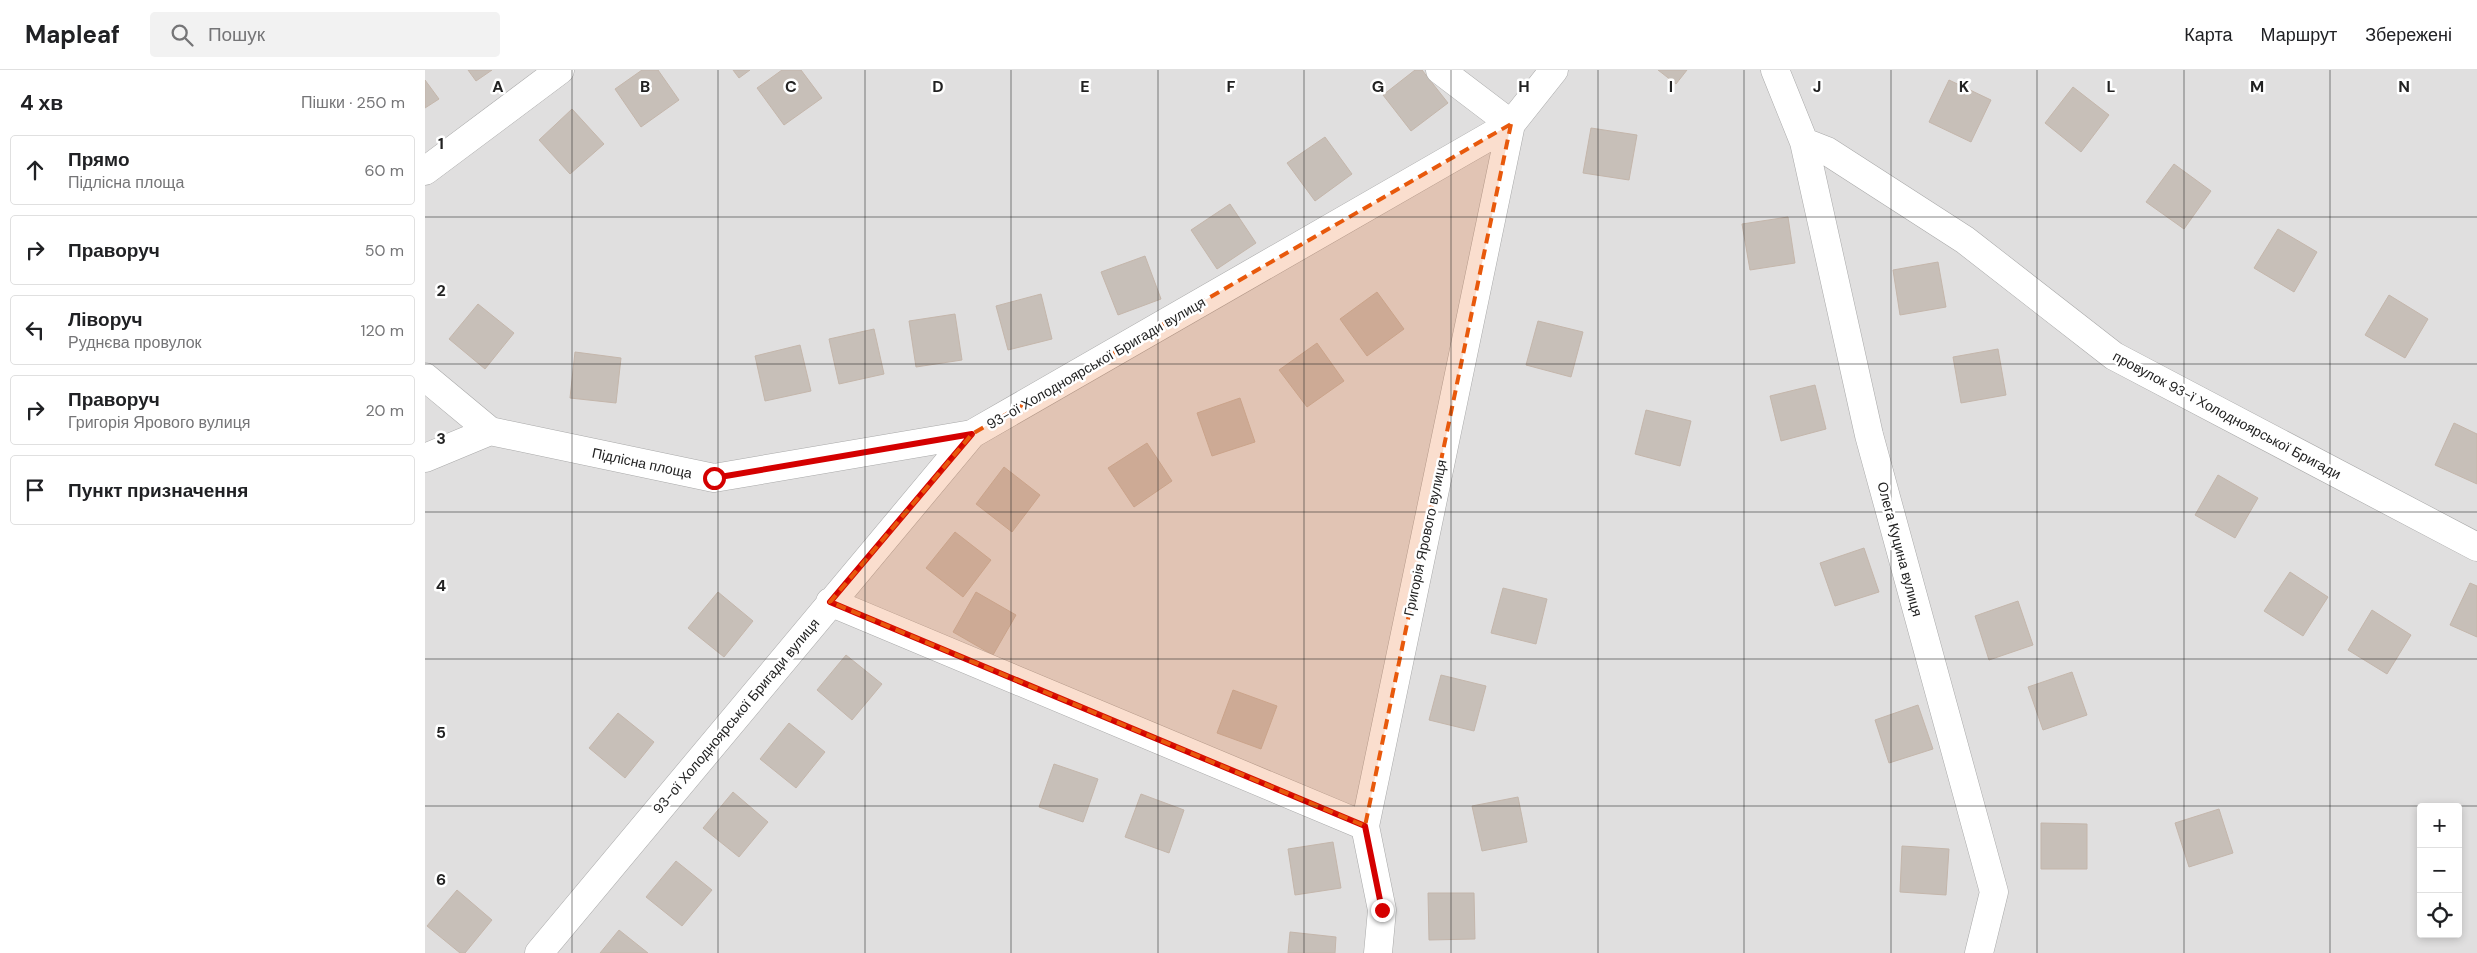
<!DOCTYPE html>
<html lang="uk">
<head>
<meta charset="utf-8">
<style>
	body { margin:0; font-family:"DM Sans",sans-serif; background:#f2f2f2; color:#202124 }
	.controls { position:absolute; right:15px; bottom:15px; display:grid; overflow:hidden; border-radius:5px; box-shadow:0 2px 8px #0003 }
	.controls button { width:45px; height:45px; display:grid; place-items:center; padding:0; border:0; border-bottom:1px solid #e0e0e0; background:#fff; color:#202124; font:25px sans-serif }
	.stop { position:absolute; width:15px; height:15px; margin:-11px; border:4px solid #d40000; border-radius:50%; background:#fff }
	.stop.end { background:#d40000; border-color:#fff; box-shadow:0 1px 5px #0008 }
	.list { margin:0; padding:0; list-style:none }
	h2 { display:flex; justify-content:space-between; align-items:center; height:65px; margin:0; padding:0 20px; font-size:21px }
	h2 small { font-size:16px; font-weight:400; color:#757577 }
	.list li { display:grid; grid-template-columns:32px 1fr auto; gap:15px; align-items:center; box-sizing:border-box; height:70px; margin:0 10px 10px; padding:0 10px; border:1px solid #e0e0e0; border-radius:5px }
	.list b { display:block; font-size:19px; white-space:nowrap }
	.list p { margin:0; font-size:16px; white-space:nowrap; color:#757577 }
	.list em { font-size:16px; font-style:normal; color:#757577 }
	.icon { flex:none; width:28px; height:28px; fill:none; stroke:currentColor; stroke-width:2; stroke-linecap:round; stroke-linejoin:round }
	.map { position:relative; flex:none; width:2052px; height:883px; overflow:hidden }
	header { display:flex; align-items:center; gap:30px; box-sizing:border-box; height:70px; padding:0 25px; background:#fff; border-bottom:1px solid #e0e0e0 }
	header strong { font-size:24px }
	nav { display:flex; gap:28px; margin-inline-start:auto; font-size:18px }
	.search { width:350px; height:45px; background:#f2f2f2; display:flex; align-items:center; gap:12px; box-sizing:border-box; padding:0 18px; border-radius:5px; color:#757577; font-size:19px }
	main { display:flex }
	aside { flex:1; background:#fff }
	.map>svg:first-child { display:block }
	.residential { fill:#e0dfdf; fill-rule:evenodd }
	.building { fill:#c7bfb8; stroke:#c4b6ab }
	.lines { fill:none; stroke-linecap:round; stroke-linejoin:round }
	.minor-casing { stroke:#a9a9a9; stroke-width:29 }
	.minor { stroke:#fff; stroke-width:28 }
	.route { stroke:#d40000; stroke-width:6 }
	.marked { fill:#e8590c; fill-opacity:0.2; stroke:#e8590c; stroke-width:4; stroke-dasharray:10 6; stroke-linejoin:round }
	.grid { fill:none; stroke:#222; stroke-width:1; stroke-opacity:0.55 }
	.labels { text-anchor:middle; stroke-width:5; stroke-linejoin:round; paint-order:stroke }
	.street-label { font-size:14px; fill:#222; stroke:#fff }
	.grid-label { font-size:16px; text-anchor:middle; font-weight:bold; fill:#222; stroke:#fff; stroke-width:5; stroke-linejoin:round; paint-order:stroke }
</style>
</head>
<body>
<header>
<strong>Mapleaf</strong>
<div class="search"><svg class="icon" aria-label="search" viewBox="0 0 24 24"><circle cx="10" cy="10" r="6"/><path d="M15 15l6 6"/></svg>Пошук</div>
<nav><a>Карта</a><a>Маршрут</a><a>Збережені</a></nav>
</header>
<main>
<aside>
<h2>4 хв<small>Пішки · 250 m</small></h2>
<ul class="list">
<li><svg class="icon" aria-label="ahead" viewBox="0 0 24 24"><path d="M12 20V5M6 11l6-6 6 6"/></svg><div><b>Прямо</b><p>Підлісна площа</p></div><em>60 m</em></li>
<li><svg class="icon" aria-label="right" viewBox="0 0 24 24"><path d="M7 20v-9h11M14 6l5 5-5 5"/></svg><div><b>Праворуч</b></div><em>50 m</em></li>
<li><svg class="icon" aria-label="left" viewBox="0 0 24 24"><path d="M17 20v-9H6M10 6l-5 5 5 5"/></svg><div><b>Ліворуч</b><p>Руднєва провулок</p></div><em>120 m</em></li>
<li><svg class="icon" aria-label="right" viewBox="0 0 24 24"><path d="M7 20v-9h11M14 6l5 5-5 5"/></svg><div><b>Праворуч</b><p>Григорія Ярового вулиця</p></div><em>20 m</em></li>
<li><svg class="icon" aria-label="arrive" viewBox="0 0 24 24"><path d="M6 21V4h12l-3 4 3 4H6"/></svg><div><b>Пункт призначення</b></div></li>
</ul>
</aside>
<div class="map">
<svg width="2052" height="883" viewBox="0 0 2052 883">
	<rect width="100%" height="100%" fill="#f2efe9"/>
	<path class="residential" d="M0,0H2052V883H0ZM1996,737H2033V864H1996Z"/>
	<path class="building" d="M43,0H67L51,11Z
		M217,0H233L254,30L216,57L190,19Z
		M308,0H325L314,8Z
		M357,0H376L397,28L359,55L332,18Z
		M990,0H997L1023,33L986,61L958,25Z
		M1233,0H1262L1251,14Z
		M0,10L14,29L0,38Z
		M1524,10L1566,30L1546,72L1504,52Z
		M1648,17L1684,45L1656,82L1620,53Z
		M147,39L179,74L145,104L114,70Z
		M1166,58L1212,65L1204,110L1158,103Z
		M900,67L927,104L890,131L862,93Z
		M1749,94L1786,121L1759,159L1721,132Z
		M805,134L831,173L792,199L766,160Z
		M1363,147L1370,193L1325,200L1317,154Z
		M1853,159L1892,182L1869,222L1829,198Z
		M720,186L736,229L693,245L676,202Z
		M1513,192L1521,237L1475,245L1468,200Z
		M952,222L979,259L942,286L915,249Z
		M616,224L627,269L583,280L571,236Z
		M1964,225L2003,249L1980,288L1940,265Z
		M53,234L89,263L60,299L24,269Z
		M530,244L537,290L491,297L484,251Z
		M1113,251L1158,262L1146,307L1101,295Z
		M449,259L459,304L414,314L404,269Z
		M892,273L919,311L882,337L854,300Z
		M375,275L386,321L340,331L330,286Z
		M1573,279L1581,325L1536,333L1528,287Z
		M150,282L196,288L191,333L145,328Z
		M1390,315L1401,359L1356,371L1345,326Z
		M815,328L830,372L787,386L772,343Z
		M1221,340L1266,351L1255,396L1210,384Z
		M2029,353L2052,364V414L2010,395Z
		M722,373L747,411L709,437L683,398Z
		M579,397L615,425L587,462L551,434Z
		M1793,405L1833,428L1810,468L1770,445Z
		M530,462L566,490L538,527L501,498Z
		M1439,478L1454,522L1410,536L1395,493Z
		M1865,502L1903,527L1878,566L1839,541Z
		M2045,513L2052,516V567L2025,555Z
		M1078,518L1122,529L1111,574L1066,563Z
		M293,522L328,551L299,587L263,558Z
		M551,522L591,545L568,585L528,562Z
		M1593,531L1608,575L1564,590L1550,546Z
		M1947,540L1986,565L1962,604L1923,580Z
		M421,585L457,614L427,650L392,620Z
		M1647,602L1662,645L1618,660L1603,617Z
		M1016,605L1061,616L1049,661L1004,650Z
		M808,620L852,636L836,679L792,663Z
		M1493,635L1508,679L1464,693L1450,650Z
		M193,643L229,672L200,708L164,678Z
		M364,653L400,682L371,718L335,689Z
		M629,694L673,709L658,752L614,737Z
		M308,722L343,752L314,787L278,758Z
		M716,724L759,740L744,783L700,767Z
		M1093,727L1102,772L1057,781L1047,736Z
		M1794,739L1808,783L1764,797L1750,753Z
		M1616,753L1662,754V799H1616Z
		M908,772L916,818L870,825L863,779Z
		M1477,776L1524,779L1521,825L1475,822Z
		M251,791L287,820L257,856L221,827Z
		M32,820L67,850L40,883H35L2,856Z
		M1003,823H1049L1050,869L1004,870Z
		M194,860L223,883H175Z
		M865,862L911,867L910,883H863Z"/>
	<g class="lines">
		<defs>
			<path id="minor" d="M1350,0L1379,72L1402,81L1540,170L1689,286L2052,477
				M1379,72L1444,365L1569,822L1554,883
				M0,101L135,0
				M0,307L65,361L289,408L547,364
				M0,388L65,361
				M405,532L940,756
				M114,883L547,364L1086,54L1129,0
				M953,883L957,840L940,756L1086,54L1015,0"/>
		</defs>
		<use href="#minor" class="minor-casing"/>
		<use href="#minor" class="minor"/>
	</g>
	<g class="lines">
		<path class="route" d="M289,408L547,364L405,532L940,756L957,840"/>
	</g>
	<path class="marked" d="M1086,54L940,756L405,532L547,364Z"/>
	<path class="grid" d="M147,0V883M293,0V883M440,0V883M586,0V883M733,0V883M879,0V883M1026,0V883M1173,0V883M1319,0V883M1466,0V883M1612,0V883M1759,0V883M1905,0V883M0,147H2052M0,294H2052M0,442H2052M0,589H2052M0,736H2052"/>
	<g class="labels">
		<g class="street-label">
			<text transform="translate(671 293) rotate(-30)" y="5">93-ої Холодноярської Бригади вулиця</text>
			<text transform="translate(1802 345) rotate(28)" y="5">провулок 93-ї Холодноярської Бригади</text>
			<text transform="translate(217 393) rotate(12)" y="5">Підлісна площа</text>
			<text transform="translate(1000 468) rotate(-78)" y="5">Григорія Ярового вулиця</text>
			<text transform="translate(1475 479) rotate(75)" y="5">Олега Куцина вулиця</text>
			<text transform="translate(311 646) rotate(-50)" y="5">93-ої Холодноярської Бригади вулиця</text>
		</g>
	</g>
	<g class="grid-label">
		<text x="73" y="22">A</text>
		<text x="220" y="22">B</text>
		<text x="366" y="22">C</text>
		<text x="513" y="22">D</text>
		<text x="660" y="22">E</text>
		<text x="806" y="22">F</text>
		<text x="953" y="22">G</text>
		<text x="1099" y="22">H</text>
		<text x="1246" y="22">I</text>
		<text x="1392" y="22">J</text>
		<text x="1539" y="22">K</text>
		<text x="1686" y="22">L</text>
		<text x="1832" y="22">M</text>
		<text x="1979" y="22">N</text>
		<text x="16" y="79">1</text>
		<text x="16" y="226">2</text>
		<text x="16" y="374">3</text>
		<text x="16" y="521">4</text>
		<text x="16" y="668">5</text>
		<text x="16" y="815">6</text>
	</g>
</svg>
<div class="controls">
<button>+</button>
<button>−</button>
<button><svg class="icon" aria-label="locate" viewBox="0 0 24 24"><circle cx="12" cy="12" r="6"/><path d="M12 2v4M12 18v4M2 12h4M18 12h4"/></svg></button>
</div>
<div class="stop" style="left:289px;top:408px"></div>
<div class="stop end" style="left:957px;top:840px"></div>
</div>
</main>
</body>
</html>
